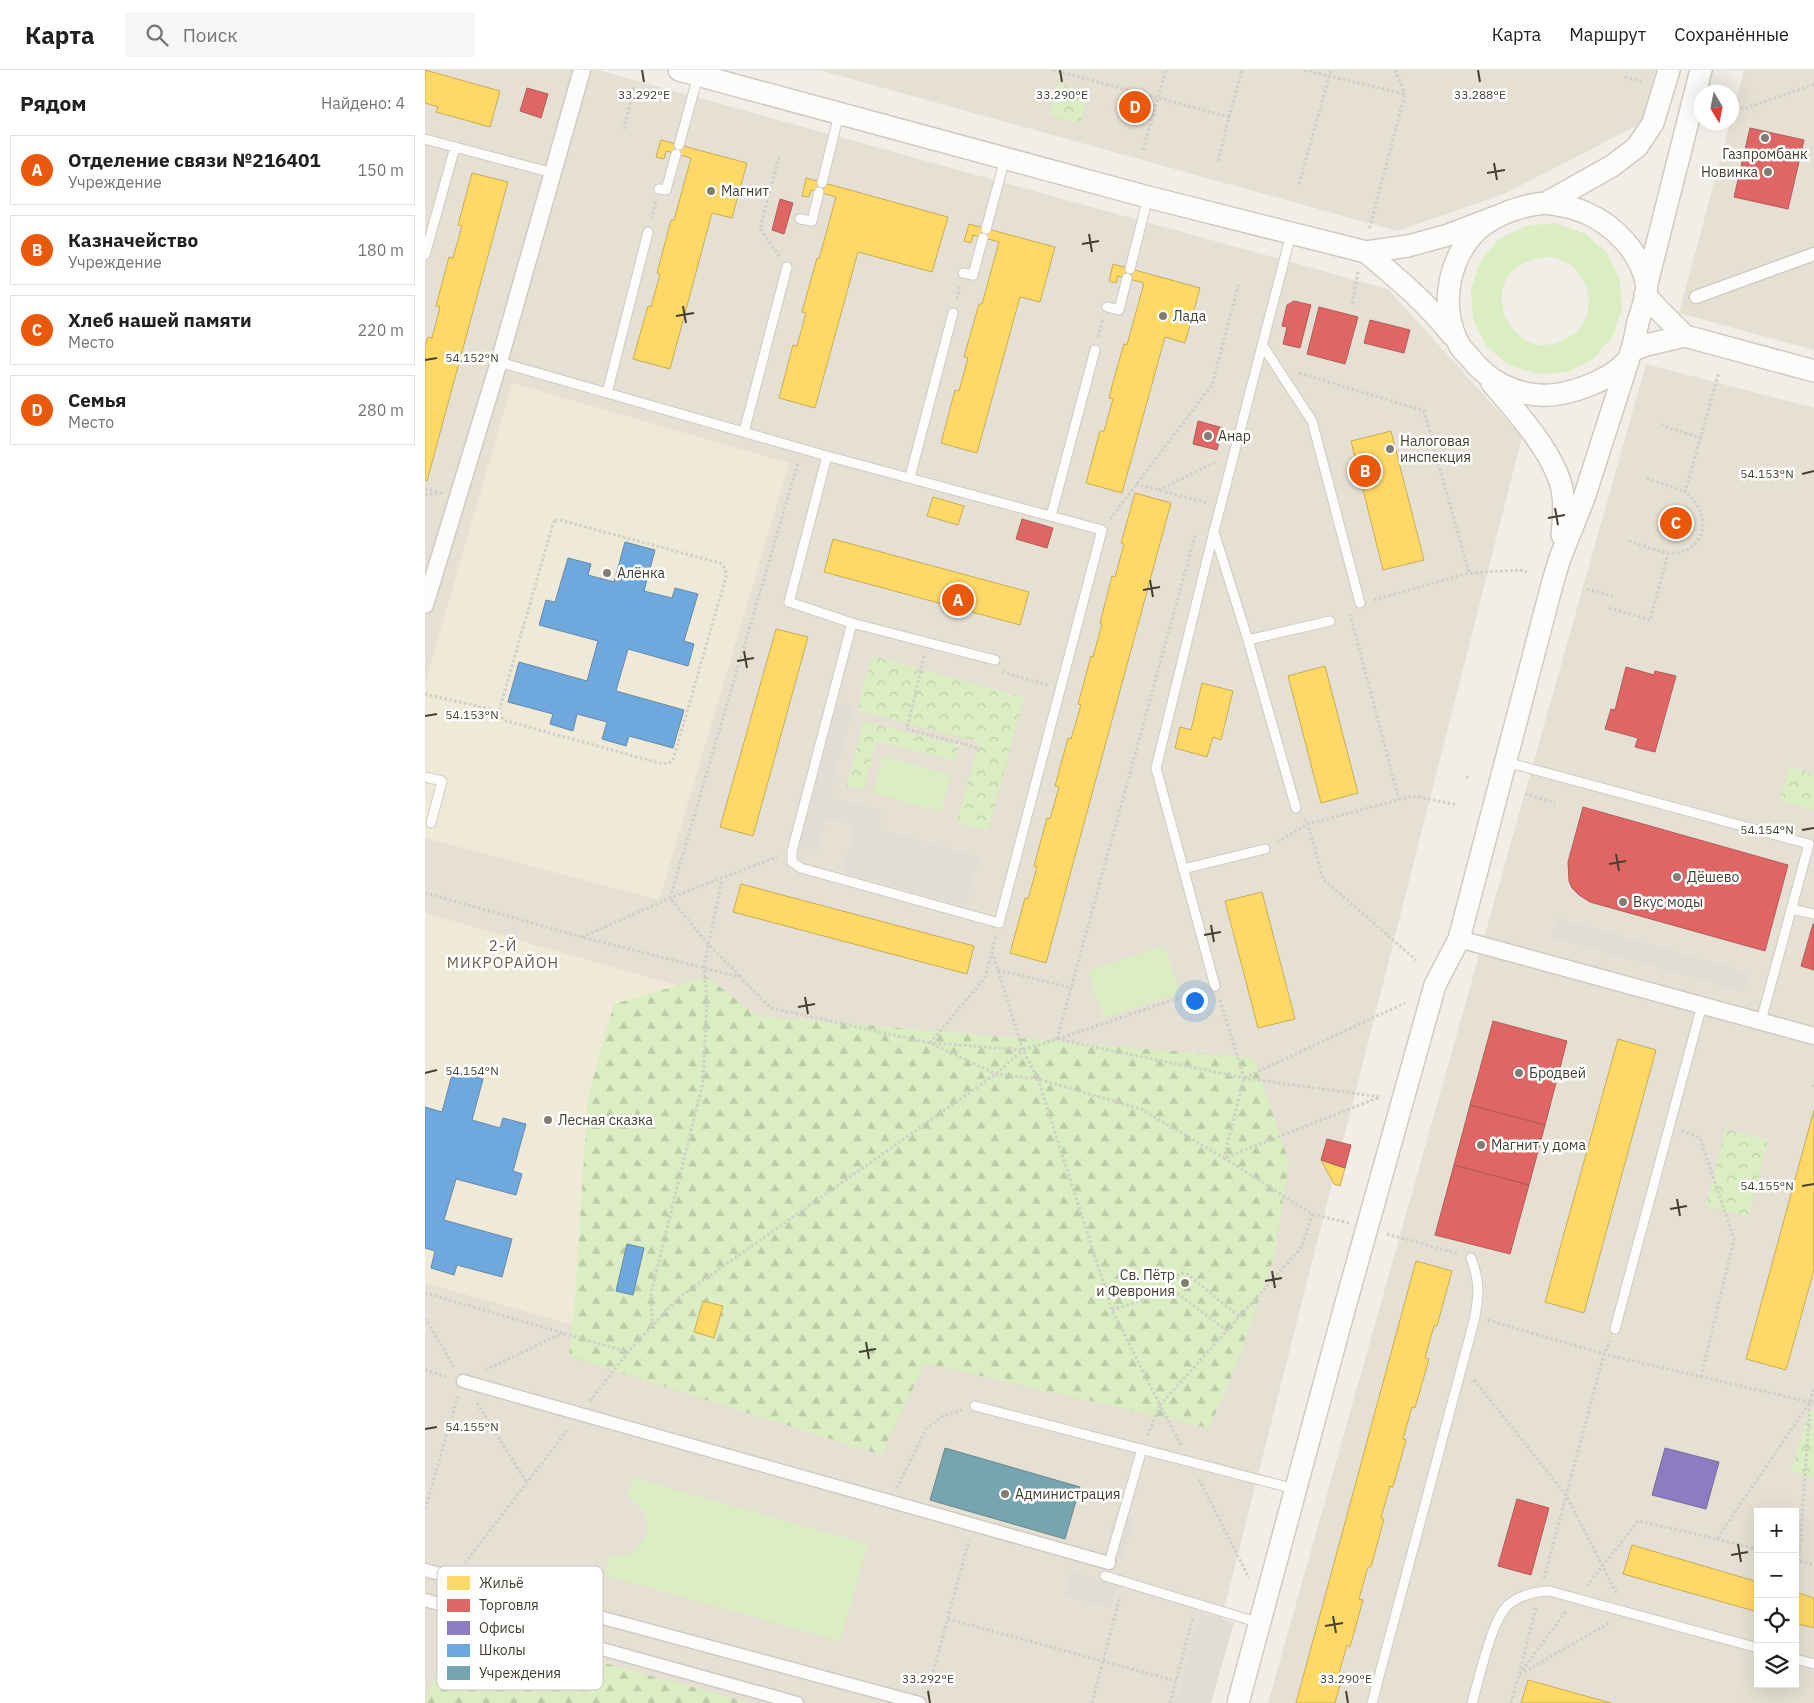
<!DOCTYPE html>
<html lang="ru">
<head>
<meta charset="utf-8">
<style>
	body { margin:0; font-family:"IBM Plex Sans",sans-serif; background:#f6f6f6; color:#202124 }
	.controls { position:absolute; right:15px; bottom:15px; display:grid; overflow:hidden; border-radius:0px; box-shadow:0 5px 20px #0002 }
	.controls button { width:45px; height:45px; display:grid; place-items:center; padding:0; border:0; border-bottom:1px solid #e0e0e0; background:#fff; color:#202124; font:25px sans-serif }
	.compass { position:absolute; left:1269px; top:15px; width:45px; height:45px; border-radius:50%; background:#fff; box-shadow:0 5px 20px #0002; rotate:170deg }
	.you { position:absolute; left:769px; top:930px; width:18px; height:18px; margin:-12px; border:4px solid #fff; border-radius:50%; background:#1a73e8; box-shadow:0 0 0 8px #1a73e833 }
	.badge { display:grid; place-items:center; width:32px; height:32px; border-radius:50%; background:#ea580c; color:#fff; font-size:16px; font-weight:700 }
	.pin { position:absolute; translate:-50% -50%; border:2px solid #fff; box-shadow:0 1px 5px #0006 }
	.list { margin:0; padding:0; list-style:none }
	h2 { display:flex; justify-content:space-between; align-items:center; height:65px; margin:0; padding:0 20px; font-size:21px }
	h2 small { font-size:16px; font-weight:400; color:#757577 }
	.list li { display:grid; grid-template-columns:32px 1fr auto; gap:15px; align-items:center; box-sizing:border-box; height:70px; margin:0 10px 10px; padding:0 10px; border:1px solid #e0e0e0; border-radius:0px }
	.list b { display:block; font-size:19px; white-space:nowrap }
	.list p { margin:0; font-size:16px; white-space:nowrap; color:#757577 }
	.list em { font-size:16px; font-style:normal; color:#757577 }
	.icon { flex:none; width:28px; height:28px; fill:none; stroke:currentColor; stroke-width:2; stroke-linecap:round; stroke-linejoin:round }
	.map { position:relative; flex:none; width:1389px; height:1633px; overflow:hidden }
	header { display:flex; align-items:center; gap:30px; box-sizing:border-box; height:70px; padding:0 25px; background:#fff; border-bottom:1px solid #e0e0e0 }
	header strong { font-size:24px }
	nav { display:flex; gap:28px; margin-inline-start:auto; font-size:18px }
	.search { width:350px; height:45px; background:#f6f6f6; display:flex; align-items:center; gap:12px; box-sizing:border-box; padding:0 18px; border-radius:0px; color:#757577; font-size:19px }
	main { display:flex }
	aside { flex:1; background:#fff }
	.map>svg:first-child { display:block }
	.residential { fill:#e5e0d3; fill-rule:evenodd }
	.education { fill:#efead7 }
	.green { fill:#daedc3; fill-rule:evenodd }
	.forest { fill:url(#forest-firs) }
	.park { fill:url(#park-crowns) }
	.parking { fill:#dfddd6 }
	.homes { fill:#ffd966; stroke:#c8ab57 }
	.shops { fill:#e06666; stroke:#b25b57 }
	.offices { fill:#8e7cc3; stroke:#786a98 }
	.schools { fill:#6fa8dc; stroke:#6389a9 }
	.public { fill:#76a5af; stroke:#68878a }
	.lines { fill:none; stroke-linecap:round; stroke-linejoin:round }
	.service-casing { stroke:#cecbc4; stroke-width:11 }
	.pedestrian-casing { stroke:#cecbc4; stroke-width:15 }
	.minor-casing { stroke:#cecbc4; stroke-width:19 }
	.tertiary-casing { stroke:#cecbc4; stroke-width:24 }
	.path { stroke:#d1cec8; stroke-width:3; stroke-dasharray:2.5 2.5; stroke-linecap:butt }
	.service { stroke:#fdfcfb; stroke-width:9 }
	.pedestrian { stroke:#fdfcfb; stroke-width:12 }
	.minor { stroke:#fdfcfb; stroke-width:16 }
	.tertiary { stroke:#fdfcfb; stroke-width:21 }
	.ticks { fill:none; stroke:#464033; stroke-width:2 }
	.poi-dot { fill:#827d72; stroke:#fff; stroke-width:2 }
	.labels { text-anchor:middle; stroke-width:5; stroke-linejoin:round; paint-order:stroke }
	.poi-label { font-size:14px; fill:#464033; stroke:#fff; text-anchor:start }
	.neighbourhood-label { font-size:15px; letter-spacing:1px; fill:#6a5f49; stroke:#fff }
	.key { fill:#fff; stroke:#c8c6c2; stroke-width:1 }
	.key-label { font-size:14px; fill:#464033 }
	.ticks-label { font-size:12px; text-anchor:middle; fill:#464033; stroke:#fff; stroke-width:5; stroke-linejoin:round; paint-order:stroke }
</style>
</head>
<body>
<header>
<strong>Карта</strong>
<div class="search"><svg class="icon" aria-label="search" viewBox="0 0 24 24"><circle cx="10" cy="10" r="6"/><path d="M15 15l6 6"/></svg>Поиск</div>
<nav><a>Карта</a><a>Маршрут</a><a>Сохранённые</a></nav>
</header>
<main>
<aside>
<h2>Рядом<small>Найдено: 4</small></h2>
<ul class="list">
<li><span class="badge">A</span><div><b>Отделение связи №216401</b><p>Учреждение</p></div><em>150 m</em></li>
<li><span class="badge">B</span><div><b>Казначейство</b><p>Учреждение</p></div><em>180 m</em></li>
<li><span class="badge">C</span><div><b>Хлеб нашей памяти</b><p>Место</p></div><em>220 m</em></li>
<li><span class="badge">D</span><div><b>Семья</b><p>Место</p></div><em>280 m</em></li>
</ul>
</aside>
<div class="map">
<svg width="1389" height="1633" viewBox="0 0 1389 1633">
	<defs>
		<pattern id="forest-firs" width="22" height="20" patternUnits="userSpaceOnUse" patternTransform="scale(1.25)"><rect width="22" height="20" fill="#daedc3"/><path d="M5 1l3.5 6h-7zM16 11l3.5 6h-7z" fill="#bccca8"/></pattern>
		<pattern id="park-crowns" width="20" height="18" patternUnits="userSpaceOnUse" patternTransform="scale(1.25)"><rect width="20" height="18" fill="#daedc3"/><path d="M2 6a3 3 0 1 1 6 0M12 15a3 3 0 1 1 6 0" fill="none" stroke="#bccca8"/></pattern>
	</defs>
	<rect width="100%" height="100%" fill="#f0eee6"/>
	<path class="residential" d="M0,0H173L963,219L1097,367L775,1633H0Z
		M394,0H1231L1217,53L1079,124L972,161Z
		M1319,0H1389V280L1254,243L1305,53L1306,52Z
		M1221,294L1389,338V1633H843ZM1333,1442H1370V1614H1333Z"/>
	<path class="education" d="M87,313L364,393L234,830L0,768V614Z
		M0,843L278,923L198,1269L0,1213Z"/>
	<path class="green" d="M1130,153L1159,163L1181,182L1195,209L1197,238L1188,266L1168,289L1142,302L1112,304L1084,295L1061,276L1048,249L1046,220L1055,192L1074,169L1101,156ZM1127,187C1132,189 1139,191 1144,194C1163,208 1169,231 1159,252C1154,261 1145,267 1136,271C1081,297 1040,191 1127,187Z
		M458,687L526,705L516,741L448,723Z
		M739,876L755,923L679,948L663,901Z
		M209,1408L442,1474L415,1571L180,1505L185,1486C189,1486 193,1487 197,1486C218,1483 229,1457 218,1440C214,1435 207,1431 203,1427Z"/>
	<path class="forest" d="M282,907L332,946L829,988L864,1092L848,1190L811,1296L784,1358L500,1293L456,1385L144,1286L150,1230L163,1026L189,934Z
		M61,1525L173,1552L161,1588L326,1633H0L21,1575Z"/>
	<path class="park" d="M633,13L664,22L656,53L624,45Z
		M447,586L599,627L563,761L532,752L554,672L432,640Z
		M439,651L534,676L530,691L451,671L438,720L422,716Z
		M1365,697L1389,704V740L1355,730Z
		M1301,1059L1343,1070L1323,1147L1281,1136Z
		M1385,1339L1389,1340V1408L1366,1401Z"/>
	<path class="parking" d="M413,633L428,637L404,727L457,741L452,759L554,787L541,836L418,803L430,755L401,748L392,781L374,776Z
		M1133,848L1324,903L1319,922L1127,867Z
		M690,1442L709,1448L697,1489L679,1484Z
		M646,1502L693,1514L687,1538L640,1526Z
		M775,1543L809,1552L786,1633H750Z"/>
	<path class="homes" d="M0,0L75,21L65,57L11,42L13,37L0,33Z
		M236,70L322,93L307,148L287,143L245,299L208,289L223,236L226,237L235,204L232,203L246,150H249L266,88L241,81L239,89L231,87Z
		M47,103L83,112L2,411L0,410V276L3,267L7,268L15,237L11,236L24,187L28,188L37,156L33,155Z
		M381,108L523,147L507,202L433,182L390,338L354,328L368,275L372,276L381,243L377,242L392,188L394,189L411,127L386,120L384,127L377,126Z
		M544,154L630,177L615,232L595,227L552,383L516,373L530,320L534,321L543,288L539,287L554,234H557L574,172L548,165L546,173L539,171Z
		M688,194L775,218L760,273L740,267L697,423L661,413L675,361H679L688,329L684,328L691,301L699,274L702,275L719,213L693,206L691,213L684,211Z
		M966,361L999,490L958,500L926,371Z
		M710,423L746,433L621,893L585,883L600,828L603,829L612,797L609,796L622,748L625,749L634,717L630,716L643,668L646,669L656,635L653,634L666,586L668,587L677,554L675,553L687,506L690,507L699,474L696,473Z
		M508,427L539,436L533,455L502,446Z
		M408,469L604,522L595,555L399,502Z
		M351,559L383,567L328,766L295,757Z
		M900,596L933,723L896,733L863,606Z
		M777,613L808,621L796,670L788,667L782,687L750,678L755,657L766,660Z
		M316,814L549,876L542,904L308,842Z
		M837,822L870,949L833,958L800,831Z
		M1193,969L1231,980L1159,1243L1120,1232Z
		M1389,1040V1200L1361,1300L1321,1289Z
		M896,1090L920,1098L915,1116L909,1114Z
		M991,1191L1027,1201L1012,1256H1009L1000,1288L1004,1289L990,1338L987,1337L978,1369L981,1370L968,1417L965,1416L956,1448L959,1449L946,1497H943L934,1529L938,1530L925,1577L922,1575L913,1607L917,1608L910,1633H871Z
		M278,1231L298,1236L289,1268L269,1262Z
		M1207,1475L1333,1512V1542L1198,1504Z
		M1370,1522L1389,1528V1558L1370,1553Z
		M1103,1610L1186,1633H1096Z"/>
	<path class="shops" d="M102,18L123,24L116,48L95,41Z
		M1325,58L1379,70L1363,139L1309,127Z
		M355,129L368,133L359,164L347,160Z
		M869,231L886,235L875,278L858,274L862,257L857,256L862,235Z
		M894,237L933,247L920,294L882,284Z
		M945,250L985,260L979,283L939,273Z
		M773,351L798,358L792,380L768,374Z
		M597,449L628,458L622,478L591,469Z
		M1201,597L1229,605L1230,601L1251,606L1230,682L1210,677L1213,668L1180,659L1186,639L1190,640Z
		M1158,737L1363,795L1340,881L1165,832L1154,825L1147,818L1144,811L1143,792Z
		M1388,854H1389V900L1376,896Z
		M1068,951L1142,971L1120,1055L1045,1035Z
		M1045,1035L1120,1055L1104,1115L1029,1095Z
		M902,1069L926,1075L920,1098L896,1090Z
		M1029,1095L1104,1115L1085,1184L1010,1165Z
		M1092,1429L1124,1438L1106,1505L1073,1496Z"/>
	<path class="offices" d="M1240,1378L1294,1392L1281,1439L1227,1425Z"/>
	<path class="schools" d="M200,472L230,480L219,521L247,528L250,518L273,524L259,571L269,574L263,596L203,579L191,621L259,640L248,678L204,666L201,676L177,669L182,652L152,644L148,661L125,654L128,644L83,632L94,592L162,611L173,571L114,555L121,530L130,532L143,488L166,494L163,505L189,512Z
		M28,1001L58,1009L47,1050L75,1058L78,1048L101,1054L88,1101L97,1104L91,1125L31,1109L19,1150L87,1169L77,1207L32,1195L29,1205L6,1198L10,1181L0,1178V1037L17,1042Z
		M202,1174L219,1178L208,1225L191,1221Z"/>
	<path class="public" d="M520,1378L655,1417L640,1469L505,1430Z"/>
	<g class="lines">
		<defs>
			<path id="service" d="M0,69L128,103
				M254,75L273,6
				M397,113L414,44
				M234,119L241,120L251,84
				M375,149L387,151L394,122
				M561,159L580,89
				M0,185L30,77
				M705,199L723,127
				M538,203L548,205L558,168
				M682,237L694,240L702,208
				M838,276L887,351L935,533
				M74,292L402,386L677,460L574,853L376,798L367,792V781L427,553
				M182,323L223,162
				M319,362L362,197
				M402,386L364,532L427,553L570,590
				M485,407L528,243
				M626,446L670,280
				M789,462L823,570L871,738
				M823,570L905,551
				M1081,692L1384,774L1336,951
				M0,707L17,711L6,753
				M758,799L840,779
				M1366,839L1389,844
				M790,916L731,698L789,461L866,164
				M1190,1259L1277,935
				M550,1336L870,1419
				M684,1493L717,1379
				M680,1506L835,1553
				M1370,1589L1389,1594
				M947,1633L1050,1247C1054,1222 1055,1212 1046,1188
				M1047,1633C1054,1610 1066,1552 1082,1536C1092,1526 1111,1521 1124,1521L1333,1578"/>
			<path id="pedestrian" d="M1271,227L1389,184
				M38,1311L684,1493
				M0,1500L494,1633
				M0,1530L372,1633"/>
			<path id="minor" d="M0,535L74,292L157,0
				M1034,869L1389,966"/>
			<path id="tertiary" d="M254,0L723,127L941,182L983,176L1023,165L1073,146
				M1121,133C1135,135 1149,137 1161,143C1189,155 1215,182 1221,212C1224,224 1216,241 1213,252C1211,262 1207,286 1201,292C1184,311 1141,327 1115,325C1089,324 1064,311 1047,290C1043,285 1038,281 1035,276C1012,237 1024,179 1061,153C1080,141 1099,135 1121,133Z
				M1121,133L1187,96L1212,77L1228,53L1244,0
				M941,182C972,208 1002,233 1027,265
				M1222,213L1276,0
				M1220,225L1234,240L1260,266L1389,301
				M1206,281L1221,275L1260,266
				M1067,313C1091,341 1129,383 1137,419C1140,434 1139,449 1137,465
				M813,1633L919,1240L1010,915L1034,869L1128,511L1135,488L1159,428L1203,291"/>
		</defs>
		<use href="#service" class="service-casing"/>
		<use href="#pedestrian" class="pedestrian-casing"/>
		<use href="#minor" class="minor-casing"/>
		<use href="#tertiary" class="tertiary-casing"/>
		<path class="path" d="M628,0L804,47L793,92
			M879,0L980,24L944,160
			M970,0L980,24
			M1200,7L1218,12
			M1306,36L1319,39L1389,14
			M804,47L817,0
			M199,59L209,16
			M718,80L741,0
			M354,87L335,158L354,186
			M874,114L906,0
			M226,149L231,131
			M532,229L535,215
			M927,234L933,202
			M673,267L678,249
			M874,303L999,341L1044,503
			M1236,355L1276,368
			M1222,408L1260,422
			M711,414L783,433
			M0,419L16,423L0,425
			M734,420L791,392
			M685,449L787,315L814,213
			M130,450H135L295,493L300,498L301,507L248,690L244,693L238,694L78,650L74,641L128,454Z
			M1204,471L1243,484
			M1162,519L1188,526
			M949,530L1044,503L1095,500L1102,502
			M1184,538L1225,550L1243,484C1282,483 1289,444 1260,422L1294,302
			M925,544L974,730
			M499,586L482,659L557,679
			M577,602L623,615
			M0,624L74,641
			M1041,707L1046,708
			M1100,724L1130,733
			M879,749L883,754L898,809L991,890
			M852,772L883,754L988,726L1033,735
			M0,823L157,867L315,907L346,938L505,973L571,1004L613,1009L716,1039L799,1088L819,1008L980,933
			M157,867L245,828L352,787
			M567,882L598,980L613,1009L687,1240L735,1335L722,1367
			M573,900L647,918
			M315,906L283,874L245,828L373,393
			M795,930L819,1008
			M632,969L770,466
			M633,969L777,920
			M505,973L560,908L571,866
			M509,973L598,980L632,969L819,1008L956,1027
			M1388,1017L1389,1015
			M1257,1061L1275,1068L1309,1169L1276,1307
			M924,1153L887,1144L799,1088L955,1027
			M962,1164L1034,1184
			M0,1223L203,1282
			M687,1240L748,1220
			M0,1248L29,1297
			M1063,1250L1179,1284L1389,1333
			M227,1256L226,1223L278,1012L282,930L279,896L297,810
			M802,1261L748,1220L746,1213L750,1206L757,1203L762,1204L815,1247
			M0,1300L23,1307
			M60,1300L138,1263
			M1049,1310L1141,1425L1192,1524
			M165,1331L203,1282L253,1228L571,1004L598,980
			M52,1333L102,1413
			M756,1375L735,1335L877,1177L887,1144
			M774,1409L824,1508
			M472,1418L501,1359L518,1346L537,1340
			M0,1439L33,1326
			M1292,1469L1333,1480
			M1370,1490L1389,1495
			M1374,1491L1385,1333
			M40,1493L144,1358
			M1119,1508L1179,1284L1185,1271
			M1162,1516L1213,1451L1292,1469L1385,1332L1389,1317
			M1111,1538L1094,1605L1184,1553
			M523,1549L751,1611
			M503,1621L544,1470
			M667,1633L695,1526
			M745,1633L768,1547
			M1086,1633L1094,1605L1142,1540"/>
		<use href="#service" class="service"/>
		<use href="#pedestrian" class="pedestrian"/>
		<use href="#minor" class="minor"/>
		<use href="#tertiary" class="tertiary"/>
	</g>
	<path class="ticks" d="M217,0L219,12M635,0L637,12M1053,0L1055,12M1069,93L1072,110M1062,103L1080,100M664,164L667,182M657,174L674,171M258,236L261,253M251,246L269,243M0,290L12,288M1377,404L1389,401M1130,438L1133,455M1123,448L1140,445M725,510L728,527M718,520L735,517M319,581L322,598M312,591L329,588M0,646L12,644M1377,760L1389,758M1191,784L1194,801M1184,794L1201,791M786,855L789,872M779,865L796,862M380,927L383,944M373,937L390,934M0,1003L12,1000M1377,1116L1389,1114M1252,1129L1255,1146M1245,1139L1262,1136M847,1201L850,1218M840,1211L857,1208M441,1272L444,1289M434,1282L451,1279M0,1359L12,1357M1313,1474L1316,1492M1306,1485L1323,1482M908,1546L911,1563M900,1556L918,1553M503,1621L505,1633M921,1621L923,1633"/>
	<g class="poi-dot">
		<circle cx="1340" cy="68" r="5"/>
		<circle cx="1343" cy="102" r="5"/>
		<circle cx="286" cy="121" r="5"/>
		<circle cx="738" cy="246" r="5"/>
		<circle cx="783" cy="366" r="5"/>
		<circle cx="965" cy="379" r="5"/>
		<circle cx="182" cy="503" r="5"/>
		<circle cx="1252" cy="807" r="5"/>
		<circle cx="1198" cy="832" r="5"/>
		<circle cx="1094" cy="1003" r="5"/>
		<circle cx="123" cy="1050" r="5"/>
		<circle cx="1056" cy="1075" r="5"/>
		<circle cx="760" cy="1213" r="5"/>
		<circle cx="580" cy="1424" r="5"/>
	</g>
	<g class="labels">
		<g class="poi-label">
			<text x="1340" y="89" text-anchor="middle">Газпромбанк</text>
			<text x="1333" y="107" text-anchor="end">Новинка</text>
			<text x="296" y="126">Магнит</text>
			<text x="748" y="251">Лада</text>
			<text x="793" y="371">Анар</text>
			<text x="975" y="376">Налоговая<tspan x="975" dy="16">инспекция</tspan></text>
			<text x="192" y="508">Алёнка</text>
			<text x="1262" y="812">Дёшево</text>
			<text x="1208" y="837">Вкус моды</text>
			<text x="1104" y="1008">Бродвей</text>
			<text x="133" y="1055">Лесная сказка</text>
			<text x="1066" y="1080">Магнит у дома</text>
			<text x="750" y="1210" text-anchor="end">Св. Пётр<tspan x="750" dy="16">и Феврония</tspan></text>
			<text x="590" y="1429">Администрация</text>
		</g>
		<g class="neighbourhood-label">
			<text x="78" y="881">2-Й<tspan x="78" dy="17">МИКРОРАЙОН</tspan></text>
		</g>
	</g>
	<rect x="12" y="1496" width="166" height="124" rx="8" class="key"/>
	<rect x="22" y="1506" width="23" height="14" fill="#ffd966"/>
	<rect x="22" y="1529" width="23" height="13" fill="#e06666"/>
	<rect x="22" y="1551" width="23" height="14" fill="#8e7cc3"/>
	<rect x="22" y="1574" width="23" height="13" fill="#6fa8dc"/>
	<rect x="22" y="1596" width="23" height="14" fill="#76a5af"/>
	<g class="key-label">
		<text x="54" y="1518">Жильё</text>
		<text x="54" y="1540">Торговля</text>
		<text x="54" y="1563">Офисы</text>
		<text x="54" y="1585">Школы</text>
		<text x="54" y="1608">Учреждения</text>
	</g>
	<g class="ticks-label">
		<text x="219" y="29">33.292°E</text>
		<text x="637" y="29">33.290°E</text>
		<text x="1055" y="29">33.288°E</text>
		<text x="47" y="292">54.152°N</text>
		<text x="1342" y="408">54.153°N</text>
		<text x="47" y="649">54.153°N</text>
		<text x="1342" y="764">54.154°N</text>
		<text x="47" y="1005">54.154°N</text>
		<text x="1342" y="1120">54.155°N</text>
		<text x="47" y="1361">54.155°N</text>
		<text x="503" y="1613">33.292°E</text>
		<text x="921" y="1613">33.290°E</text>
	</g>
</svg>
<div class="controls">
<button>+</button>
<button>−</button>
<button><svg class="icon" aria-label="locate" viewBox="0 0 24 24"><circle cx="12" cy="12" r="6"/><path d="M12 2v4M12 18v4M2 12h4M18 12h4"/></svg></button>
<button><svg class="icon" aria-label="layers" viewBox="0 0 24 24"><path d="M12 4l9 5-9 5-9-5zM3 14l9 5 9-5"/></svg></button>
</div>
<svg class="compass" viewBox="-18 -18 36 36"><path d="M0-13l5 13h-10z" fill="#e53935"/><path d="M0 13l5-13h-10z" fill="#757577"/></svg>
<div class="you"></div>
<div class="pin badge" style="left:533px;top:530px">A</div>
<div class="pin badge" style="left:940px;top:401px">B</div>
<div class="pin badge" style="left:1251px;top:453px">C</div>
<div class="pin badge" style="left:710px;top:37px">D</div>
</div>
</main>
</body>
</html>
